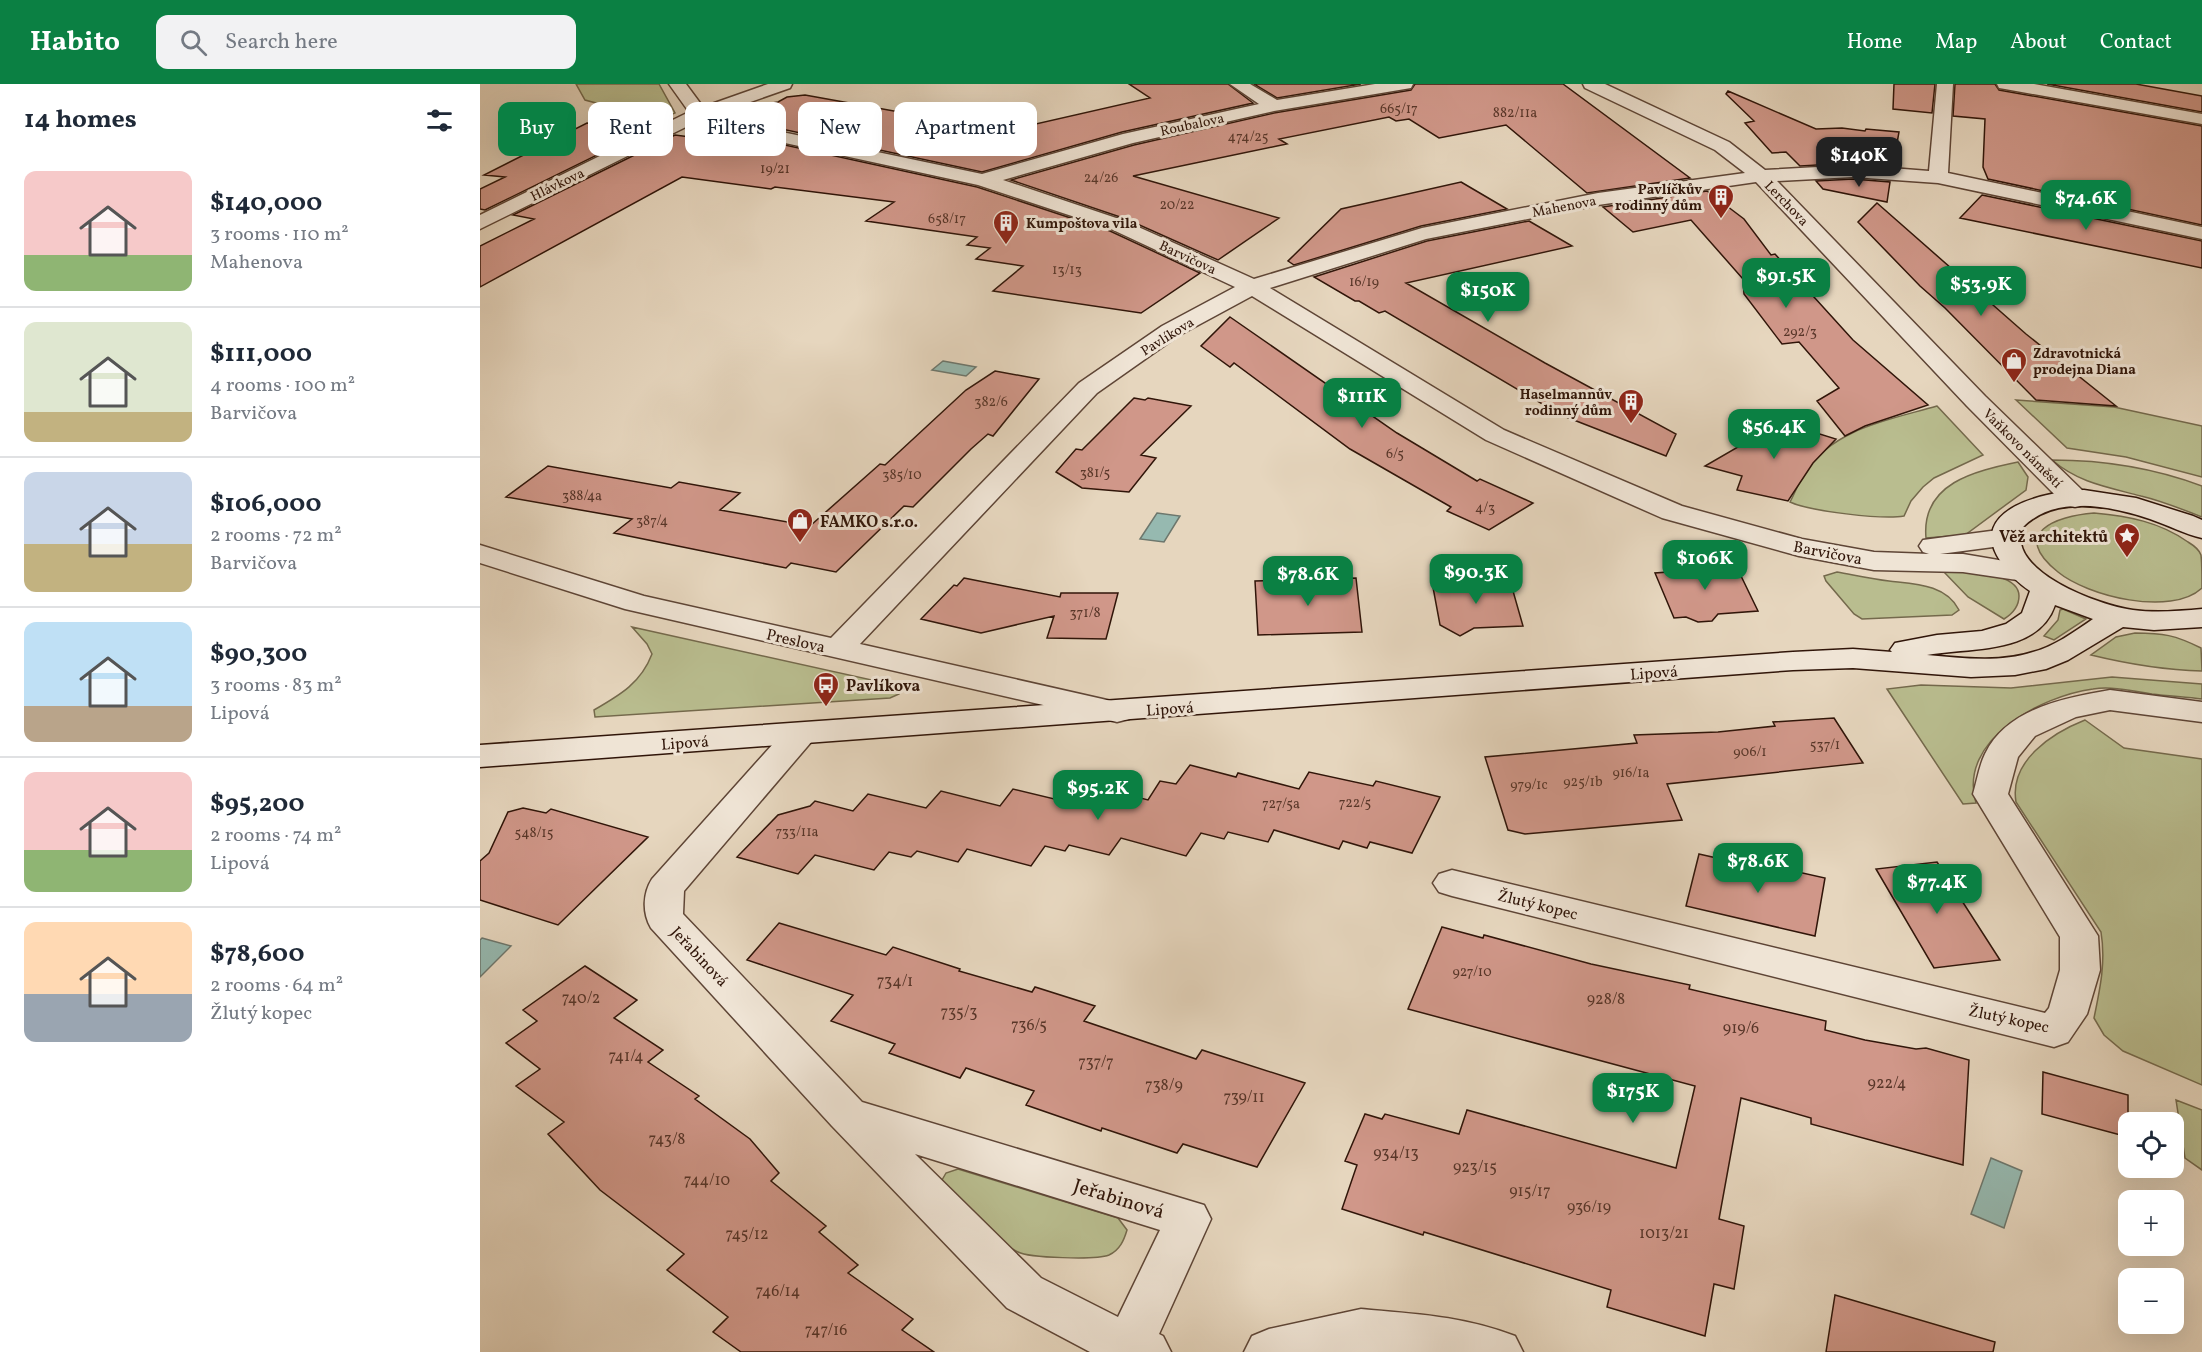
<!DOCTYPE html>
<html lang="en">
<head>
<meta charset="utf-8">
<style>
  :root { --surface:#fff; --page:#f2f2f3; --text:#1f2937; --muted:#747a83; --line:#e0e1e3; --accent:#0b8043 }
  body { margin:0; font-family:Vollkorn,serif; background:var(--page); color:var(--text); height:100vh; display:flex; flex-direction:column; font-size:22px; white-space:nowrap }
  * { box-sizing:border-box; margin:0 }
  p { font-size:20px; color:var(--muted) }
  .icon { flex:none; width:33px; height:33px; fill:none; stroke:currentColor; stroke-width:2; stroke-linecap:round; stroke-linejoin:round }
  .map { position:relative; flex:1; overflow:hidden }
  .details { display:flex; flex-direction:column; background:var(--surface); width:480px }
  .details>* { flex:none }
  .top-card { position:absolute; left:18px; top:18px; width:570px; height:54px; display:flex; gap:12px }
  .controls { position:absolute; left:1638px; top:1028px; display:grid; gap:12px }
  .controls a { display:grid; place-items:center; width:66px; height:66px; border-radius:12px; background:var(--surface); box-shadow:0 6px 24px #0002; font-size:30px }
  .price { position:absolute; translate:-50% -51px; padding:0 14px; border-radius:12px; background:var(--accent); color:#fff; font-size:20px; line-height:39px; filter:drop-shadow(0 2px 3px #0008) }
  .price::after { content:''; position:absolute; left:50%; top:36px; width:18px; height:14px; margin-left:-9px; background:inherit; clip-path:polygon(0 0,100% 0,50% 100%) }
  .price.active { background:#222; color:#fff }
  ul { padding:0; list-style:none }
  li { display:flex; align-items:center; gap:18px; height:150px; padding:0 24px }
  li+li { border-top:2px solid var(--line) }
  li span { display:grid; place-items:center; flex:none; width:168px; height:120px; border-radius:12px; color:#555 }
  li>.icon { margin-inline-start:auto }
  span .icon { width:72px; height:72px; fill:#fffc; stroke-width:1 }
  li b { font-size:26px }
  h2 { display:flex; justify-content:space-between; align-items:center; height:72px; padding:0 24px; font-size:26px }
  .tag { padding:0 21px; border-radius:12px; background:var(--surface); box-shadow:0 6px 24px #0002; font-size:21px; line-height:54px }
  .tag.active { background:var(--accent); color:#fff }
  header { display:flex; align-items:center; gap:36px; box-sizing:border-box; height:84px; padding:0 30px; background:var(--accent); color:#fff }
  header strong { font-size:28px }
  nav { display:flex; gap:33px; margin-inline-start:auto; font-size:21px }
  .search { width:420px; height:54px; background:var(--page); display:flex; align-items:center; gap:15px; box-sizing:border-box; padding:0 21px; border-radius:12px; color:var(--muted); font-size:22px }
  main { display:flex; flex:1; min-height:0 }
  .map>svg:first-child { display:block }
</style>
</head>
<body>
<header>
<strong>Habito</strong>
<div class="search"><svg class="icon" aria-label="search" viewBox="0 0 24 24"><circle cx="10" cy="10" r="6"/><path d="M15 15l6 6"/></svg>Search here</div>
<nav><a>Home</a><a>Map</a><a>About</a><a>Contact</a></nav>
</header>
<main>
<section class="details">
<h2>14 homes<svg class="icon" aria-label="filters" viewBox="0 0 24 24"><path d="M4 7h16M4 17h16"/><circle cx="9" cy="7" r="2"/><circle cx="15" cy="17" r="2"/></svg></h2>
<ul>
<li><span style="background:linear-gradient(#f6c9c9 70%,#8fb573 0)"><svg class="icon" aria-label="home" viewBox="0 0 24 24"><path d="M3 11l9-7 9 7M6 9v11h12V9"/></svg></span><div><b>$140,000</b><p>3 rooms · 110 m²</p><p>Mahenova</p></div></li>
<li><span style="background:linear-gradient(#dfe7d0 75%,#c2b280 0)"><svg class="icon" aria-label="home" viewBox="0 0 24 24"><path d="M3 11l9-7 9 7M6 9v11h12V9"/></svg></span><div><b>$111,000</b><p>4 rooms · 100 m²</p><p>Barvičova</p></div></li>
<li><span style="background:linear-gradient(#c9d6e8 60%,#c2b280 0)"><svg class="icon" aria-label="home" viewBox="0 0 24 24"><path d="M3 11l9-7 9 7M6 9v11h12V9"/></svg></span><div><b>$106,000</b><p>2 rooms · 72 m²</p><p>Barvičova</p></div></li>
<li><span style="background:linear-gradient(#bfe0f5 70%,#b9a48a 0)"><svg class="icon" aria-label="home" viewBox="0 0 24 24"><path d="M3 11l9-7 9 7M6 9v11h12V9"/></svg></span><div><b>$90,300</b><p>3 rooms · 83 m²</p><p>Lipová</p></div></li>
<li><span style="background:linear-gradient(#f6c9c9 65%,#8fb573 0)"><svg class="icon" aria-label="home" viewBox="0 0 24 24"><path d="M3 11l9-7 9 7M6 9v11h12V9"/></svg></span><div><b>$95,200</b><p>2 rooms · 74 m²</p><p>Lipová</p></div></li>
<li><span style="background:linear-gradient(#ffd9b3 60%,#9aa5b1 0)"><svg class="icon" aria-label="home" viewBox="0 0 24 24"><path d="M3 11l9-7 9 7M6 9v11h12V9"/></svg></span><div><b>$78,600</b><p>2 rooms · 64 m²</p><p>Žlutý kopec</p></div></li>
</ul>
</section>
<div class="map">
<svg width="1722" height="1268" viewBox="0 0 1722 1268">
  <rect width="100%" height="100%" fill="#e6d6be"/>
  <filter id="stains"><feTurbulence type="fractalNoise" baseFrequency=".00333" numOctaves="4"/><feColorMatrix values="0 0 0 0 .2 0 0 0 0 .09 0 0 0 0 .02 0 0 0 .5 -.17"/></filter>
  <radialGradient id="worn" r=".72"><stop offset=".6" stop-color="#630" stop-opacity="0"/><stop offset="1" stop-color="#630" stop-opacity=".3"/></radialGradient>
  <path fill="#b9bd8f" stroke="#74694c" stroke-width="1.5" d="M96,0H179L195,29L179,36L105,16Z
    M1536,316L1634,323L1722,342V393L1646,373L1587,364Z
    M1457,322L1503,371L1454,394L1443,403L1431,417L1424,432C1403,436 1329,427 1310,418C1315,409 1319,398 1324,389C1354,344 1409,336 1457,322Z
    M1572,376C1623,376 1674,384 1722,402V433C1702,425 1682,417 1661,412C1627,403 1599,399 1572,376Z
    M1538,378L1548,393L1546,406L1485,451L1446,454C1441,399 1495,387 1538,378Z
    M1614,429C1648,432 1680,438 1708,458C1713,461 1719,465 1721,471C1722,479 1722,495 1722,504C1691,533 1607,512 1578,488C1529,449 1576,432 1614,429Z
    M1463,487C1480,487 1539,487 1539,512C1539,523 1532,530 1524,535L1488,513Z
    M1357,488C1374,491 1392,495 1409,497C1434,500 1466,500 1479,526L1472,531L1382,535L1374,530L1346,497L1344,492Z
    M1583,525L1606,535L1574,556L1564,552L1578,536L1580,526Z
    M152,543L419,602V610L410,614L115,633L114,626C140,611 161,599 172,570L167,560Z
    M1655,549C1683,549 1695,551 1721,564L1722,587C1683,586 1648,580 1611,571L1636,553Z
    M1632,593L1722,600V615C1705,613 1688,612 1672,610C1653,607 1632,602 1613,605C1561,612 1477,656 1496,719L1483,720L1407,605L1441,601L1531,604Z
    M1605,636L1644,664L1722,675V1001L1643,967L1624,951L1614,934C1620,905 1626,878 1621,848L1536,718C1529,677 1572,649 1605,636Z
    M1696,1016L1722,1026V1086L1705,1074Z
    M478,1085L638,1134L647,1146C644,1156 640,1166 629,1171C616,1176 549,1174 538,1168C508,1153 487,1129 465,1105L462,1096L466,1089Z"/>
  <path fill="#96b9b0" stroke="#6d776d" stroke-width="1.5" d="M463,277L496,283L486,292L452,286Z
    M677,429L700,432L684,458L660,455Z
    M2,854L31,862L0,893V856Z
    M1511,1074L1542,1087L1524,1144L1491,1130Z"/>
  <path fill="#d09789" stroke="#301509" stroke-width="1.5" d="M649,0H748L773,19L642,48L502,88L260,36L277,29L286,20L298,18L307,13L325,11L525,47L670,14Z
    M774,0H881L797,14Z
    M935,0H1083L1210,94L1107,109L1026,41L959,54L929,35L916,37L909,33L799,55L807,60L797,62L653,92L799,134L738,176L646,135L531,96L654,61L794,29L931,6Z
    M1414,0H1455L1452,29L1413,25Z
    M1475,0H1515L1519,6L1722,42V141L1508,95L1503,83L1505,35L1473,32Z
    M1567,0H1656L1722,12V28Z
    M1248,7L1336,45L1362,44L1385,47L1386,45L1419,48L1413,82L1373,79L1320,82L1306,68L1292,69L1265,39L1274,37L1246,10Z
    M107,39L166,47L5,126L0,125V105L25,93L4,91Z
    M239,45L259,51L497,103L630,147L720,189L661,229L513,207L543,182L496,175L510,164L487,161L497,153L386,137L414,118L295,103L291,105L202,93L0,203V162L54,135L33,131L195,51L218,54Z
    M1373,95L1410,98L1407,118L1343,105L1336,97Z
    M981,98L1027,125L941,142L814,181L808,177L861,125Z
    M1227,107L1264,135L1291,171L1295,170L1373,256L1448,321L1385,342L1365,352L1337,317L1359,304L1319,258L1302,260L1264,210L1263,195L1211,136L1153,148L1123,123Z
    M1502,111L1722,157V184L1480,134Z
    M1397,119L1546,250L1636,322L1556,316L1465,224L1440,202L1378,138Z
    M1049,137L1092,162L926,199L1065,279L1196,350L1186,372L1081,331L905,227L899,229L879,217H875L834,193L947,157Z
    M750,233L917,349L997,397L1000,395L1053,419L1009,446L967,427L971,423L870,365L754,279L750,283L721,262Z
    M515,287L559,295L513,352L508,350L491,365L433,423L424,422L356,488L311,479L306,484L134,449L152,435L26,413L68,382L191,404L199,398L260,409L240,426L330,442L400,380L405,381L486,306Z
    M654,314L665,316L668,314L711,322L661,371L676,374L649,408L602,404L576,388L596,365L602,366Z
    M1301,338L1356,355L1333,379L1308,417L1257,406L1262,392L1225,382Z
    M1247,476L1257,492H1261L1278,527L1238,530L1232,537L1218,538L1206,533L1194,534L1175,489L1202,487L1198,480Z
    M484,494L580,513L581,509H638L626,555L567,554L574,532L501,549L441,535L474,501L477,502Z
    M876,494L882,548L778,551L775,497Z
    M1027,496L1030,505L1033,507L1043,542L994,544L980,552L960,541L952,498Z
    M1354,634L1383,679L1187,700L1202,736L1045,750L1028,746L1005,673L1157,659L1154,651L1238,648L1295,642L1293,638Z
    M710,681L756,693L758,689L819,705L829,688L893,702L896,697L960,713L932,769L890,758L887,764L863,757L859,765L794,746L788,758L748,748L744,755L721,749L706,772L641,754L629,771L589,761L585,767L565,762L551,782L487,765L478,778L437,767L431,773L409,768L394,786L335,771L318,790L257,773L298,731L330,722L335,717L373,727L388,710L446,724L461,707L520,722L533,705L595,720L610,701L668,716L680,697L696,700Z
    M43,724L66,729L71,725L168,753L78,841L0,816V777L9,769L28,728Z
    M1219,770L1281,784L1282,780L1345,794L1335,852L1206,822Z
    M1457,778L1520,876L1454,884L1396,785Z
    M299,839L406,871L413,863L480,885L479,887L552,908L555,903L615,922L604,937L716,975L722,966L825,999L777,1083L703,1060L697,1069L622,1044L621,1047L546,1021L554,1007L486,984L480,994L409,969L415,960L351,937L373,911L267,876Z
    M962,843L1003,854L1004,851L1111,880L1210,901L1209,905L1346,937L1345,946L1385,956L1436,965L1446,964L1489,976L1483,1081L1331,1040V1034L1261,1014L1239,1135L1264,1142L1254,1205L1234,1200L1225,1252L1127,1223L1131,1206L944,1148L943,1151L862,1125L877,1081L865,1077L885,1030L902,1035L905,1030L979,1050L987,1026L1196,1084L1215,1002L928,925Z
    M105,882L157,916L134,934L183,966L168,978L219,1012L215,1015L270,1055L299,1089L291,1097L346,1142L339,1148L378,1181L368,1189L433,1235L422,1246L454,1268H261L233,1248L248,1233L187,1186L204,1170L120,1106L68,1050L84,1038L36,1002L60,985L26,959L57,937L43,926Z
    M1563,988L1648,1011V1053L1562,1030Z
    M1355,1211L1515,1258L1513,1268H1346Z"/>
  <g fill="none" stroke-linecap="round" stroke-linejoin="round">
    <defs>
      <path id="street" d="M189,0H206L223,23L288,0H312L310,4L236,30L264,40L502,90L643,50L779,20L750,0H770L797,16L895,0H933L931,4L925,5L794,27L653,59L523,96L645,137L774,195L942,144L1118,109L1265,89L1235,66L1105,4L1103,0H1125L1249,58L1285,86L1373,81L1449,87L1457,0H1473L1468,89L1722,143V155L1458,99L1373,93L1297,97L1505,312L1605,409L1609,415L1605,421L1595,423L1585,421L1487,322L1276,98L1118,121L946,155L790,204L1024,346L1202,422L1322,455L1394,468L1449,470L1443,468L1439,462L1443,456L1526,445L1536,448L1540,454L1536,460L1460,470H1483L1554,482L1559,488L1554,494L1544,497L1483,488L1394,486L1319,472L1182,434L1006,356L772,212L698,252L617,309L380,560L649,621L653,628L649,635L637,638L145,525L0,479V461L164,512L351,554L599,299L682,242L755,203L631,145L498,101L259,49L220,36L0,145V131L209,28Z
        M1517,0H1554L1722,30V40L1525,5L1519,4Z
        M1630,606L1722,618V638L1630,626L1596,633L1555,652L1538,673L1528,710L1618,852L1620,886L1607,930L1588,958L1574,963L972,812L959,808L953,799L959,790L972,786L1565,929L1569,924L1580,886V853L1493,710C1497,697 1499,682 1505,670C1527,624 1585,614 1630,606Z
        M321,639L333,642L338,650L204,807L203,830L382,1018L724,1121L731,1135L679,1250L683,1252L691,1268H610L527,1224L352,1042L171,844C162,829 163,809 172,795L309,642ZM435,1070L680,1146L638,1233L561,1194Z
        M881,1225C936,1230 983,1232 1035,1252L1043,1268H764L772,1252L789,1245Z"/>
      <path id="secondary" d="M1604,406L1656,414L1713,432L1722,436V454C1704,450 1688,441 1670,435C1631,422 1576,410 1543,443C1524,487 1621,522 1653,526C1676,529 1699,527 1722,525V543L1674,546L1643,543L1588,576L1566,585L1535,591L1491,593L1373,584L1313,586L0,683V661L1313,568L1373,565L1412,568L1410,566L1415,559L1457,551L1502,547L1526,540L1542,529L1550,507C1538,499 1529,490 1521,478C1484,424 1569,407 1604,406ZM1575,521L1613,535C1594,548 1575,562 1553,568C1520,579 1481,574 1447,571C1490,563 1558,571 1575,521Z"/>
    </defs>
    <use href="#street" stroke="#5e4536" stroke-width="3"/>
    <use href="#secondary" stroke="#301509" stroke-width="3"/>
    <use href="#street" fill="#efe4d5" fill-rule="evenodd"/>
    <use href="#secondary" fill="#efe4d5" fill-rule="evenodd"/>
  </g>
  <defs>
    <symbol id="building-pin" viewBox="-11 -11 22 30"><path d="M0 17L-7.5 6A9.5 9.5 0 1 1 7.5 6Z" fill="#8f2418" stroke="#efe4d5"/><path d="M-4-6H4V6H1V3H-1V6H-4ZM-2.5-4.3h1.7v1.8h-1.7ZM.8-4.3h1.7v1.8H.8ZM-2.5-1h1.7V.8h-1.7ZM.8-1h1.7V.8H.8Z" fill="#fff"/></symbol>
    <symbol id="shop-pin" viewBox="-11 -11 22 30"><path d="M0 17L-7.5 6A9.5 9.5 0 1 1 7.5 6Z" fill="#8f2418" stroke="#efe4d5"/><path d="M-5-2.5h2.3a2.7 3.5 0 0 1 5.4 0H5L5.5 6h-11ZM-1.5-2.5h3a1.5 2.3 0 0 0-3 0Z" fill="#fff"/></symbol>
    <symbol id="sight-pin" viewBox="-11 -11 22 30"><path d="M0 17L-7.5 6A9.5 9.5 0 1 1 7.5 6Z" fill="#8f2418" stroke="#efe4d5"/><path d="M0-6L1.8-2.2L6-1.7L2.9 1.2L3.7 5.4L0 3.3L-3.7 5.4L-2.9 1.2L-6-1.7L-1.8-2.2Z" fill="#fff"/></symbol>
    <symbol id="bus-pin" viewBox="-11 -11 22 30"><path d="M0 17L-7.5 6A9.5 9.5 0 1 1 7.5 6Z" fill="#8f2418" stroke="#efe4d5"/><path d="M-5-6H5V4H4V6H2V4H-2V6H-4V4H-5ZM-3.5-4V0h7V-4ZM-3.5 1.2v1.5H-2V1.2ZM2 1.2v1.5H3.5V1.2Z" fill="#fff"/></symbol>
  </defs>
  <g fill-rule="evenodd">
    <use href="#building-pin" x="1226" y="98" width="30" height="40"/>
    <use href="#building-pin" x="511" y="124" width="30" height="40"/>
    <use href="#shop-pin" x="1519" y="262" width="30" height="40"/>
    <use href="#building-pin" x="1136" y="303" width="30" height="40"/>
    <use href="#shop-pin" x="305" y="422" width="30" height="40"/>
    <use href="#sight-pin" x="1632" y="437" width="30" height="40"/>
    <use href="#bus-pin" x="331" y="586" width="30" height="40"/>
  </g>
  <g text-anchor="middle" stroke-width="6" stroke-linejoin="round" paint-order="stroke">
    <g font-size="14" fill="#583629">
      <text x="919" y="29">665/17</text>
      <text x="1035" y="33">882/11a</text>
      <text x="768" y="57">474/25</text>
      <text x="295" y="89">19/21</text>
      <text x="621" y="98">24/26</text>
      <text x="697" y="125">20/22</text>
      <text x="467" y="139">658/17</text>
      <text x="587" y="190">13/13</text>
      <text x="884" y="202">16/19</text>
      <text x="1320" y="252">292/3</text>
      <text x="511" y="322">382/6</text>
      <text x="915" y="374">6/5</text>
      <text x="615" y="393">381/5</text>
      <text x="422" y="395">385/10</text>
      <text x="102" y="416">388/4a</text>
      <text x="1005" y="428">4/3</text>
      <text x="172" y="441">387/4</text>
      <text x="605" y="533">371/8</text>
      <text x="1345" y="665">537/1</text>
      <text x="1270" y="672">906/1</text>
      <text x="1151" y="693">916/1a</text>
      <text x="1103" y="702">925/1b</text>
      <text x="1049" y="705">979/1c</text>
      <text x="875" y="723">722/5</text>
      <text x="801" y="724">727/5a</text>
      <text x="317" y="752">733/11a</text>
      <text x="54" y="753">548/15</text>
      <text x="992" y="892">927/10</text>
    </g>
    <g font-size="14" fill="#301509" stroke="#efe4d5">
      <text transform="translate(712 40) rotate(-12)" y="5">Roubalova</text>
      <text transform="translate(77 100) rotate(-26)" y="5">Hlávkova</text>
      <text transform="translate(1307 119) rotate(46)" y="5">Lerchova</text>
      <text transform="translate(1084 122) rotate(-11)" y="5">Mahenova</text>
      <text transform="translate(708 173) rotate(25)" y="5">Barvičova</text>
      <text transform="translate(687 252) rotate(-32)" y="5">Pavlíkova</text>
      <text transform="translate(1543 364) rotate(45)" y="5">Vaňkovo náměstí</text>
    </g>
    <g font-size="14" font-weight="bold" fill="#301509" stroke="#efe4d5" text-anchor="end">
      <text x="1222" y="110">Pavlíčkův<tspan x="1222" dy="16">rodinný dům</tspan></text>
      <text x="546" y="144" text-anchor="start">Kumpoštova vila</text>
      <text x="1553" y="274" text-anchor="start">Zdravotnická<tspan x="1553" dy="16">prodejna Diana</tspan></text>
      <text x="1132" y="315">Haselmannův<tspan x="1132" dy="16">rodinný dům</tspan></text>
    </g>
    <g font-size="16" font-weight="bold" fill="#301509" stroke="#efe4d5" text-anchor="start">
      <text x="340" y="443">FAMKO s.r.o.</text>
      <text x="1628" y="458" text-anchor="end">Věž architektů</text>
      <text x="366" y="607">Pavlíkova</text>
    </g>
    <g font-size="16" fill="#301509" stroke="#efe4d5">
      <text transform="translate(1348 468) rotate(11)" y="6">Barvičova</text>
      <text transform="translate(316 556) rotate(13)" y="6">Preslova</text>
      <text transform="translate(1174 588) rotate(-4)" y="6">Lipová</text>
      <text transform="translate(690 624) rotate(-4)" y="6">Lipová</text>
      <text transform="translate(205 658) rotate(-4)" y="6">Lipová</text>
      <text transform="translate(1058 820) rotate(14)" y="6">Žlutý kopec</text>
      <text transform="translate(220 872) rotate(47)" y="6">Jeřabinová</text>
      <text transform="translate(1529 934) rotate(12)" y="6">Žlutý kopec</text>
    </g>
    <g font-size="16" fill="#583629">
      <text x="415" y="902">734/1</text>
      <text x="101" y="919">740/2</text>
      <text x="1126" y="920">928/8</text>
      <text x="479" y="933">735/3</text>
      <text x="549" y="946">736/5</text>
      <text x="1261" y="949">919/6</text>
      <text x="146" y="977">741/4</text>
      <text x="616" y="983">737/7</text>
      <text x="1407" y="1004">922/4</text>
      <text x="684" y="1006">738/9</text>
      <text x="764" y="1018">739/11</text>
      <text x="187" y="1060">743/8</text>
      <text x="916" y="1074">934/13</text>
      <text x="995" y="1088">923/15</text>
      <text x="227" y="1101">744/10</text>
      <text x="1050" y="1112">915/17</text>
      <text x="1109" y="1128">936/19</text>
      <text x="1184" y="1154">1013/21</text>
      <text x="267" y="1155">745/12</text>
      <text x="298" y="1212">746/14</text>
      <text x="346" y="1251">747/16</text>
    </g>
    <g font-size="20" fill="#301509" stroke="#efe4d5">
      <text transform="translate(639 1114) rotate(17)" y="7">Jeřabinová</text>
    </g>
  </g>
  <rect width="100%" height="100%" filter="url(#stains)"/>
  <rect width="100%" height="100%" fill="url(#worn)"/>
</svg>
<div class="controls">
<a><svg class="icon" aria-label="locate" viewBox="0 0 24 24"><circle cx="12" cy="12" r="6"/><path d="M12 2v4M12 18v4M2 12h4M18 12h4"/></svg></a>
<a>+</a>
<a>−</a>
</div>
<b class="price active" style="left:1379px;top:104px">$140K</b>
<b class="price" style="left:1606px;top:147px">$74.6K</b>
<b class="price" style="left:1306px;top:225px">$91.5K</b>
<b class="price" style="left:1501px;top:233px">$53.9K</b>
<b class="price" style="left:1008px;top:239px">$150K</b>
<b class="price" style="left:882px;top:345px">$111K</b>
<b class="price" style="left:1294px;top:376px">$56.4K</b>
<b class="price" style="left:1225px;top:507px">$106K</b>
<b class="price" style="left:996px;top:521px">$90.3K</b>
<b class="price" style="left:828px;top:523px">$78.6K</b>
<b class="price" style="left:618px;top:737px">$95.2K</b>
<b class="price" style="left:1278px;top:810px">$78.6K</b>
<b class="price" style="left:1457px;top:831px">$77.4K</b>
<b class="price" style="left:1153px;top:1040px">$175K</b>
<div class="top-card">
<a class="tag active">Buy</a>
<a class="tag">Rent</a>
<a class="tag">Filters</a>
<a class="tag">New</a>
<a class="tag">Apartment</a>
</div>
</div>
</main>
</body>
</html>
